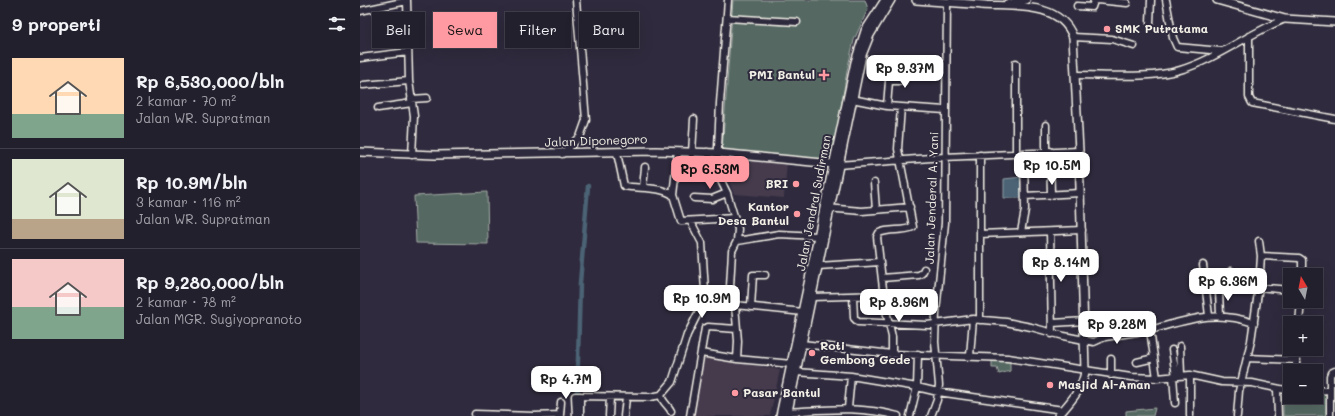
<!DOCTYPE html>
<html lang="id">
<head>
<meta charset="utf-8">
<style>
  :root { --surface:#23202e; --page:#2b2836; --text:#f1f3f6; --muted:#a3a3aa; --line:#403e4a; --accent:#ff9aa2 }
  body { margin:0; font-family:Mali,sans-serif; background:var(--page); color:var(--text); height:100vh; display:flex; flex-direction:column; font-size:15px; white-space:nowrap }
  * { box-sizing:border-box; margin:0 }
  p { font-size:13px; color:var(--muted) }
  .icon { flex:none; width:22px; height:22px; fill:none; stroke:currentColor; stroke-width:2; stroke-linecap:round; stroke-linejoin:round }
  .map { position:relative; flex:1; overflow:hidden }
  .side { display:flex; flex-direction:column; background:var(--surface); width:360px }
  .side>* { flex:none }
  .guide { position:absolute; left:12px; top:12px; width:380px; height:36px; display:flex; gap:8px }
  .needle { width:26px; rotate:350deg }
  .fabs { position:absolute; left:923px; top:268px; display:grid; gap:8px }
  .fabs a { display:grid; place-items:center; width:40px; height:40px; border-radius:0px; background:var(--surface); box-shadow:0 4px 16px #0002,0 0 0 1px var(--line); font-size:20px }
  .price { position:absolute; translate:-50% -34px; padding:0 9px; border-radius:8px; background:#fff; color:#222; font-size:13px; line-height:26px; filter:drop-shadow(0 1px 2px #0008) }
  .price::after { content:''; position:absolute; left:50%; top:24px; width:12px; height:9px; margin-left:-6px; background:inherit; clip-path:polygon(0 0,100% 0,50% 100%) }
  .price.on { background:var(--accent); color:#111 }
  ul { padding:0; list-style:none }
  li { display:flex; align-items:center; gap:12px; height:100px; padding:0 12px }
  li+li { border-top:1px solid var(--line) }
  li span { display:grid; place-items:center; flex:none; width:112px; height:80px; border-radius:0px; color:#555 }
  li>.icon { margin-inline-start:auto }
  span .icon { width:48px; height:48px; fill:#fffc; stroke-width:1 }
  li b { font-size:17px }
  h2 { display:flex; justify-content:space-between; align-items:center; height:48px; padding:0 12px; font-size:17px }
  .chip { padding:0 14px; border-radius:0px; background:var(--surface); box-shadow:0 4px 16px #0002,0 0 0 1px var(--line); font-size:14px; line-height:36px }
  .chip.on { background:var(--accent); color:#111 }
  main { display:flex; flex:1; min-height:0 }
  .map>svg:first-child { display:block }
</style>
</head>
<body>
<main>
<section class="side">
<h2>9 properti<svg class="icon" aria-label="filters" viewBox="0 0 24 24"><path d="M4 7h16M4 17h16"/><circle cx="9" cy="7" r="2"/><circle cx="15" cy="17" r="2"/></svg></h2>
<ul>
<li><span style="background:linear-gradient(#ffd9b3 70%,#7fa58c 0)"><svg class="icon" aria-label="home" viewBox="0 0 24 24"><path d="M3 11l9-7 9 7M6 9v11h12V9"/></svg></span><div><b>Rp 6,530,000/bln</b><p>2 kamar · 70 m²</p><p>Jalan WR. Supratman</p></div></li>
<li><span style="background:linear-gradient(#dfe7d0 75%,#b9a48a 0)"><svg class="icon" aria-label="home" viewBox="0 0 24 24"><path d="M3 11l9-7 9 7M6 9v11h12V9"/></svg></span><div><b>Rp 10.9M/bln</b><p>3 kamar · 116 m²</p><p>Jalan WR. Supratman</p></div></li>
<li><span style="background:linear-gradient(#f6c9c9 60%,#7fa58c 0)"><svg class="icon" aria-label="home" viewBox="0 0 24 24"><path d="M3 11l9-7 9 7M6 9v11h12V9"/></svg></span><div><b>Rp 9,280,000/bln</b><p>2 kamar · 78 m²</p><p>Jalan MGR. Sugiyopranoto</p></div></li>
</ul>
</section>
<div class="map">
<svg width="975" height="416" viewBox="0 0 975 416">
  <rect width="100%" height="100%" fill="#2f2a3d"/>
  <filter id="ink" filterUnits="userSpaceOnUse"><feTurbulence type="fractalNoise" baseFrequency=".025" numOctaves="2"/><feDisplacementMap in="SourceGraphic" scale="8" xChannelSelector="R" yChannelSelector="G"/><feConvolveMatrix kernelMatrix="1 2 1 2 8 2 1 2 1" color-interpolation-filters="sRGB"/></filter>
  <g filter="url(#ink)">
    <path fill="#443a4d" d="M367,158L427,163L424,198L374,194L364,170L363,163Z
      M342,355L420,370L410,416H331Z"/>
    <path fill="#546862" stroke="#a4aca5" d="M373,0H505L508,9L494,40L487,71L472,162L362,152Z
      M127,192L128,244L56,243L54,196Z
      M632,359H650V371L639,374L637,368H632Z
      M923,394H930V397H956V394H970V416H923Z
      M795,408L793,416H766V411Z"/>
    <path fill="#4b6375" stroke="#8f9ca3" d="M662,177L663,198H644V179Z"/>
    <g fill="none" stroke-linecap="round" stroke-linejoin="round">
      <path stroke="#4b6375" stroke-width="4.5" d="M217,398L220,283L228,186"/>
      <defs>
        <path id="minor" d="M47,0L49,81L54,116L52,155
          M806,0L813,38L817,47L861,51
          M717,6L732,7L734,1L737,0L767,3
          M0,11L47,1
          M367,18L437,22
          M790,23L791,0
          M889,36V97L892,103L975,119
          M713,37L752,39L774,46
          M0,58L48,52
          M716,75C746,75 792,79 820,70C857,59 889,33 925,19
          M3,85L49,81
          M51,99L67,98
          M492,99L527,106L585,110
          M527,106L529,81H543L544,67
          M18,108L52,103
          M686,125V152
          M690,151L691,195
          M347,152L367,193L378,229L377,241L372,251L370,287L375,305L378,341L377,359
          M257,153L264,186C280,189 299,186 313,195L321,221L375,218
          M656,153V63
          M202,154L220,137L226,120L216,0
          M620,155V320
          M478,165L584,157L719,151
          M357,169L360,103L368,0
          M331,170L334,119
          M514,183L516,210
          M283,188L285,167
          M313,195L318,152
          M665,196L720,193
          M334,198L352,199L367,193
          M466,208L502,211L550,207
          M661,232L665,210L664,153
          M690,232L692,334
          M620,234L722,230
          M377,241L419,234L458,236
          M901,256L939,258L942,260V275
          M843,265L849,316
          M458,266L520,262
          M871,271V283L875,285L930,290
          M522,278L559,275L562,273L564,269
          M859,290L860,315
          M493,296L494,318L498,322L567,325L613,319L646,322L671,327L704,336L734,342L745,337L790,330
          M452,297L524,295
          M524,299L545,296
          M375,305L443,312
          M391,307L393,275H405
          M693,323L725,321
          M939,323L941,301
          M442,344L532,354L648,358L771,377L797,378L830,375L862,382L892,383L930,391
          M820,346L821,375
          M936,349V371
          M812,350L816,376
          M341,353L377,359L432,364
          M532,354V337L525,306L517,237L519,233C530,228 542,232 553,227L538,149L541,107
          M610,356L613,319
          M887,358L937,360
          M777,362L794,358
          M436,372L491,376L557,387L578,392L703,410
          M751,375V359
          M830,375V416
          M813,376L815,403
          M797,378L790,330C828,320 854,309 894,323
          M917,389L918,416
          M956,391L970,390
          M301,395C302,402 308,405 311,411
          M488,408L491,376
          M424,412C466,410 495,405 538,416
          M115,414L174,416
          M174,416L200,415L201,402
          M216,416L215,396L290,397L301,395L312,382L327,335L341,307L345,291L342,243L331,222
          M220,416V396
          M249,416L250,397
          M264,416L266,398
          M330,416L345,328L348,327L377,329
          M550,416L557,387L558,354
          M571,416L577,400L579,385L575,342L576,312L585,223L587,3
          M877,416L879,391L891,341L899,286L901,256L899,241
          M970,416V376L971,373L975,371"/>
        <path id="major" d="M556,0L625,5
          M857,0L925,19L975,22
          M647,4L666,0
          M621,5C653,7 700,1 713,37L719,151L725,371C723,389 710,402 698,416
          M0,152L75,155L296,151L358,153L473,164
          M420,416L495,62L505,31L525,0
          M427,416L502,55L510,35L531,0"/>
      </defs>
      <use href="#minor" stroke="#f4f1e8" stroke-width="9"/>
      <use href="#major" stroke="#f4f1e8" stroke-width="10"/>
      <use href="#minor" stroke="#2f2a3d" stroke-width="6"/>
      <use href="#major" stroke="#2f2a3d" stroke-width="7"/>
    </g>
  </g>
  <g fill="#ff9aa2" stroke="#2f2a3d" stroke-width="1.5">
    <circle cx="747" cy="29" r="4"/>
    <path d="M462 69h4v4h4v4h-4v4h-4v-4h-4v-4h4z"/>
    <circle cx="436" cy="184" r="4"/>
    <circle cx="437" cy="214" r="4"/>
    <circle cx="452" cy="353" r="4"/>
    <circle cx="690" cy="385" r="4"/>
    <circle cx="375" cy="393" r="4"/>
  </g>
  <g text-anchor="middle" stroke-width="4" stroke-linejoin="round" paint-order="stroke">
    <g font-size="12" font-weight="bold" fill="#f4f1e8" stroke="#2f2a3d" text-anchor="start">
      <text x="755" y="33">SMK Putratama</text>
      <text x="455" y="79" text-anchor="end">PMI Bantul</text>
      <text x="428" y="188" text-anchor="end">BRI</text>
      <text x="429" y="211" text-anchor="end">Kantor<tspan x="429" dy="14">Desa Bantul</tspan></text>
      <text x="460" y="350">Roti<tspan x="460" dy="14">Gembong Gede</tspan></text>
      <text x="698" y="389">Masjid Al-Aman</text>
      <text x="383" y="397">Pasar Bantul</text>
    </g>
    <g font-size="12" fill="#f4f1e8" stroke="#2f2a3d">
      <text transform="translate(236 141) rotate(-2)" y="4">Jalan Diponegoro</text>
      <text transform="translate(572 198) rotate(-88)" y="4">Jalan Jenderal A. Yani</text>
      <text transform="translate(454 203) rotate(-79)" y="4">Jalan Jendral Sudirman</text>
    </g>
  </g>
</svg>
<div class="fabs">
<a><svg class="needle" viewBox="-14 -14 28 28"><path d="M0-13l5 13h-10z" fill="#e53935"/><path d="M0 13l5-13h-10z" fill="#a3a3aa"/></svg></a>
<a>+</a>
<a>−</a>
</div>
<b class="price" style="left:545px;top:89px">Rp 9.37M</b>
<b class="price" style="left:692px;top:186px">Rp 10.5M</b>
<b class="price on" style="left:350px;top:190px">Rp 6.53M</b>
<b class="price" style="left:701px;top:283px">Rp 8.14M</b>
<b class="price" style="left:868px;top:302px">Rp 6.36M</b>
<b class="price" style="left:342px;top:319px">Rp 10.9M</b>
<b class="price" style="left:539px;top:323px">Rp 8.96M</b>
<b class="price" style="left:757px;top:345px">Rp 9.28M</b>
<b class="price" style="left:206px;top:400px">Rp 4.7M</b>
<div class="guide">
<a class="chip">Beli</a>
<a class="chip on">Sewa</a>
<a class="chip">Filter</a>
<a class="chip">Baru</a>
</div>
</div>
</main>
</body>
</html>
